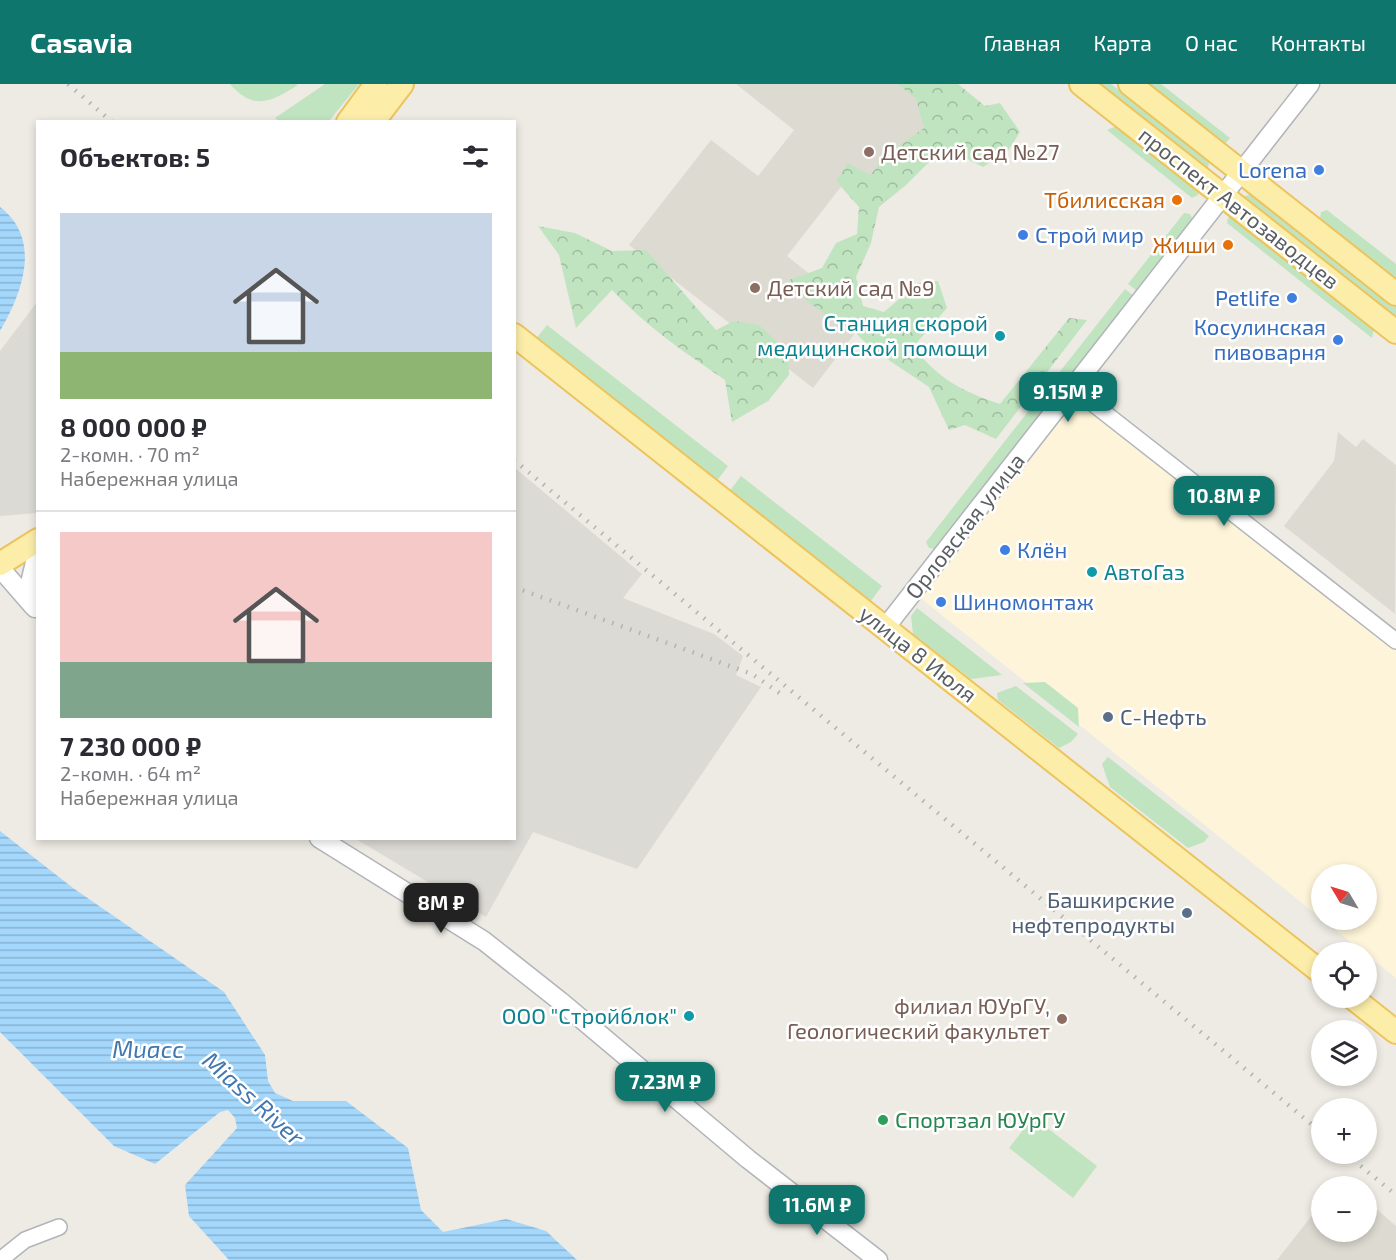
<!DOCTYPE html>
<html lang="ru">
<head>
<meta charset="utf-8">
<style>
  :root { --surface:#fff; --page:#f7f7f7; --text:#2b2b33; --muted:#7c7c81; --line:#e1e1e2; --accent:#0f766e }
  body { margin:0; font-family:"Exo 2",sans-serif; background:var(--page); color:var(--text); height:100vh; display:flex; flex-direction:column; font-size:22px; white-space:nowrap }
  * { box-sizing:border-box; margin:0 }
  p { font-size:20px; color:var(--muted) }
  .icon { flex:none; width:33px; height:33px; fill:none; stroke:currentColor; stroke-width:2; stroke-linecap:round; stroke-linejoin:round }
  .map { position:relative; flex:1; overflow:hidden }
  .drawer { position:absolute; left:36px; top:36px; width:480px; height:720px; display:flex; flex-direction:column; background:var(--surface); border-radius:0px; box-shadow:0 3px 9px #0003 }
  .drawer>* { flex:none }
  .needle { width:39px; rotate:308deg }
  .fabs { position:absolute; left:1311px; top:780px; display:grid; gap:12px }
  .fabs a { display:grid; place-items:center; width:66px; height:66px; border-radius:50%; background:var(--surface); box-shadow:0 3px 9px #0003; font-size:30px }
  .price { position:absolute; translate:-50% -51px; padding:0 14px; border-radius:12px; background:var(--accent); color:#fff; font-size:20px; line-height:39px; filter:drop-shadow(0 2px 3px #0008) }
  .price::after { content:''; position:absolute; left:50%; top:36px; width:18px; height:14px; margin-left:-9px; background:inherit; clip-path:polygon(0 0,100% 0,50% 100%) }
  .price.selected { background:#222; color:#fff }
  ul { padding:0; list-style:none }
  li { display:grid; align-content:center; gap:12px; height:318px; padding:0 24px }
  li+li { border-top:2px solid var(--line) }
  li span { display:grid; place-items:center; height:186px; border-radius:0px; color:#555 }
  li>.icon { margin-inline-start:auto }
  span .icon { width:108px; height:108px; fill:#fffc; stroke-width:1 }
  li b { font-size:26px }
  h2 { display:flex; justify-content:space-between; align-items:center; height:72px; padding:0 24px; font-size:26px }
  header { display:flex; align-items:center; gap:36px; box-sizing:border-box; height:84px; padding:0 30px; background:var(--accent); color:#fff }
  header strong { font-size:28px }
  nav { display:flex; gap:33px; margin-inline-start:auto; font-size:21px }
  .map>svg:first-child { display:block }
</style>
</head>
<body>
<header>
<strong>Casavia</strong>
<nav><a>Главная</a><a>Карта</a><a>О нас</a><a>Контакты</a></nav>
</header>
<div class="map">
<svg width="1396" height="1176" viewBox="0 0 1396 1176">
  <defs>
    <pattern id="forest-crowns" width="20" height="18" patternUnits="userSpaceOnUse" patternTransform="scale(1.5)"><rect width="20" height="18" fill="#c0e4c0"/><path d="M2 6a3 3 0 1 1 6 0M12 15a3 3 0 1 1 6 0" fill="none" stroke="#9fbca0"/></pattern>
    <pattern id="water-rules" width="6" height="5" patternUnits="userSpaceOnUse" patternTransform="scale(1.5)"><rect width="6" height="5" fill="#a4d7fc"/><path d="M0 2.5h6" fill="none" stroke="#89b2d0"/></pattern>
  </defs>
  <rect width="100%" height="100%" fill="#edebe3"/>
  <path fill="#fdf4d9" d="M1075,311L1396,563V894L1323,836H1366V790H1322L1321,834L918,512Z"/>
  <path fill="#dcdad5" d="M37,218V429L0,432V267Z
    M515,384L642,490L623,514L714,550L743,572L736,591L761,603L637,785L533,748L486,833L356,755L514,754Z"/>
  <path fill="#dddad1" d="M736,0H921L951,23L881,113L851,90L787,172L866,235L813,304L629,161L711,56L758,92L794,46Z
    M1338,348L1356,363L1363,355L1396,381L1395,530L1284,442L1334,377Z
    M1367,1117L1396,1142V1176H1277L1321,1120L1322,1148H1366Z"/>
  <path fill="#c0e4c0" d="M230,0H296L298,1C272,17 254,28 230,0Z
    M325,0H359L329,37H279L275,34Z
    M1093,0H1111L1209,78L1208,84L1201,87Z
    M1147,0H1161L1230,54L1224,61Z
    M1119,41L1199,105L1198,111L1192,114L1107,46Z
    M1252,110L1396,222V237L1245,118V112Z
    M1327,126L1396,180V194L1320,135L1321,128Z
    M1184,129L1190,130L1193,136L1137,207L1128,200Z
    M1232,132L1374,244L1372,254L1227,139L1228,134Z
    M1125,205L1134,212L1067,297L1058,290Z
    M547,241L728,382L716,398L535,256Z
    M1055,293L1064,301L935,465L929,464L926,458Z
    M741,392L882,502L870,518L729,408Z
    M917,524L1002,591L971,595L913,550L911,532Z
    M1045,598L1078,624L1079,643L1023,599Z
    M1016,602L1078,650L1071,658L1059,664L998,616L997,609Z
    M1108,673L1209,752L1204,758L1188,764L1110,703L1102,680Z
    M1033,1033L1097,1082L1073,1114L1009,1064Z"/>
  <path fill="url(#forest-crowns)" d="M898,0H958L985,22L1000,19L1020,48L1008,67L983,83L944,63L906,101L879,123L871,159L856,193L863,222L884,228L918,199L938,197L947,224L913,263C939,295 961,307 1000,320L1069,234L1087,236L996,355L965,341L949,346L929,303L872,265L837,231L828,232L808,218L789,196L822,184L836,159L857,150L859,123L836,97L848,79L870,91L892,67L924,44L916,15Z
    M538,142L575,149L612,167L646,166L716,246L734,237L759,241L788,268L789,291L768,317L732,338L725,296C685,269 646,242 612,206L576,244L559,171Z"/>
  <path fill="url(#water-rules)" d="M0,123C42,155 23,208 0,247Z
    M0,747L73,804L224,908L265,971L268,997L275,1009L293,1017H346L408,1064L421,1126L443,1148L506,1135L546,1147L577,1176H229L189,1132L185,1101L237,1044L235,1034L228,1026L220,1028L155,1080L114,1062L0,948Z"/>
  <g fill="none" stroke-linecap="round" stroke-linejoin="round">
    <defs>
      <path id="minor" d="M1073,304L1396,557
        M0,1176L25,1156L59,1143"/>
      <path id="tertiary" d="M0,484L34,523
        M35,524L30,499L38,466
        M885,544L1310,0
        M319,754L484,857L560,917L748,1075L878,1176"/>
      <path id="primary" d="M1081,0L1396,248
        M1130,0L1396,210
        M348,38L376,0
        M373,38L402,0
        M514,251L1322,889
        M0,480L38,456
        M1353,914L1396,948"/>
    </defs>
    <use href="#minor" stroke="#b1b4b8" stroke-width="18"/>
    <use href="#tertiary" stroke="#b1b4b8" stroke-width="21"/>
    <use href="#primary" stroke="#edc35d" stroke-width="26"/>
    <use href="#minor" stroke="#fff" stroke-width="15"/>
    <use href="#tertiary" stroke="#fff" stroke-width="18"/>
    <use href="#primary" stroke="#fceea9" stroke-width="22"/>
    <path stroke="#b2b3b3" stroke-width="4.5" stroke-dasharray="1.5 8" stroke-linecap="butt" d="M68,0L112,38
      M514,376L1322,1049
      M514,503L752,590L781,610
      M1346,1070L1396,1111"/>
  </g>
  <g fill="#8d6e63" stroke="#fff" stroke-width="2">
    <circle cx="869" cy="68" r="6"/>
    <circle cx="755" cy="204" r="6"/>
    <circle cx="1062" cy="935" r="6"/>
  </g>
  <g fill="#3f7fe0" stroke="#fff" stroke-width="2">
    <circle cx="1319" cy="86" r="6"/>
    <circle cx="1023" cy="151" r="6"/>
    <circle cx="1292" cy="214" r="6"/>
    <circle cx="1338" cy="256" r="6"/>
    <circle cx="1005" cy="466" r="6"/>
    <circle cx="941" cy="518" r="6"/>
  </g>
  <g fill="#e8710a" stroke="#fff" stroke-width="2">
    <circle cx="1177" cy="116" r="6"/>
    <circle cx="1228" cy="161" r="6"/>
  </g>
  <g fill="#0f9aa8" stroke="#fff" stroke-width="2">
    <circle cx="1000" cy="252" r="6"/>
    <circle cx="1092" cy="488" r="6"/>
    <circle cx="689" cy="932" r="6"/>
  </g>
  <g fill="#5c6f8a" stroke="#fff" stroke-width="2">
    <circle cx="1108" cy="633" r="6"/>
    <circle cx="1187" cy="829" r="6"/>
  </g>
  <circle fill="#2e9e5b" stroke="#fff" stroke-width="2" cx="883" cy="1036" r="6"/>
  <g text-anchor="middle" stroke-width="5" stroke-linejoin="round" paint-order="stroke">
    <g font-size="22" fill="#785e54" stroke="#fff" text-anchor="start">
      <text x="881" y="76">Детский сад №27</text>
      <text x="767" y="212">Детский сад №9</text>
      <text x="1050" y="930" text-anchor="end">филиал ЮУрГУ,<tspan x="1050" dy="25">Геологический факультет</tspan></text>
    </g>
    <g font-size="22" fill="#366cbe" stroke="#fff" text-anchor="end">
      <text x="1307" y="94">Lorena</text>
      <text x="1035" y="159" text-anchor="start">Строй мир</text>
      <text x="1280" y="222">Petlife</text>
      <text x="1326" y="251">Косулинская<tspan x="1326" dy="25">пивоварня</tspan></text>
      <text x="1017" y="474" text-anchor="start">Клён</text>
      <text x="953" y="526" text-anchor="start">Шиномонтаж</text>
    </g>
    <g font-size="22" fill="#c56008" stroke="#fff" text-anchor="end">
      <text x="1165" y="124">Тбилисская</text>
      <text x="1216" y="169">Жиши</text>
    </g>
    <g font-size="22" fill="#5b5f63" stroke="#fff">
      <text transform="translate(1239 124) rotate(38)" y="8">проспект Автозаводцев</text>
      <text transform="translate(965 442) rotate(-52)" y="8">Орловская улица</text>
      <text transform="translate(918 570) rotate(38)" y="8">улица 8 Июля</text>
    </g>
    <g font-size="22" fill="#0d838f" stroke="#fff" text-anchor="end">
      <text x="988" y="247">Станция скорой<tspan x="988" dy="25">медицинской помощи</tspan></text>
      <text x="1104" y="496" text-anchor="start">АвтоГаз</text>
      <text x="677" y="940">ООО "Стройблок"</text>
    </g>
    <g font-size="22" fill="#4e5e75" stroke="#fff" text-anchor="start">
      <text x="1120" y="641">С-Нефть</text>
      <text x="1175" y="824" text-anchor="end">Башкирские<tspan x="1175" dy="25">нефтепродукты</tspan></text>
    </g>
    <g font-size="22" fill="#27864d" stroke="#fff" text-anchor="start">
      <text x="895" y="1044">Спортзал ЮУрГУ</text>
    </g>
    <g font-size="24" font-style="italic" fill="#4278ae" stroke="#fff">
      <text x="148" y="974">Миасс</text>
      <text transform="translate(253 1015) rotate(42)" y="8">Miass River</text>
    </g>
  </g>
</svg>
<div class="fabs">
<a><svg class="needle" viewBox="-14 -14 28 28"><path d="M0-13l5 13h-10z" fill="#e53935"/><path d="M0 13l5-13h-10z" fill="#7c7c81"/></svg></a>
<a><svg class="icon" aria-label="locate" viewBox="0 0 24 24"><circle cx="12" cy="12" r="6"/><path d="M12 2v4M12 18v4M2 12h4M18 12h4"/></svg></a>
<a><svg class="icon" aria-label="layers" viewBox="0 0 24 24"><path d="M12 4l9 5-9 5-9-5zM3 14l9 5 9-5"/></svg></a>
<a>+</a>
<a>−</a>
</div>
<b class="price" style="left:1068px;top:339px">9.15M ₽</b>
<b class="price" style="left:1224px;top:443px">10.8M ₽</b>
<b class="price selected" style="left:441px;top:850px">8M ₽</b>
<b class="price" style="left:665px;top:1029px">7.23M ₽</b>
<b class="price" style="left:817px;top:1152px">11.6M ₽</b>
<section class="drawer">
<h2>Объектов: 5<svg class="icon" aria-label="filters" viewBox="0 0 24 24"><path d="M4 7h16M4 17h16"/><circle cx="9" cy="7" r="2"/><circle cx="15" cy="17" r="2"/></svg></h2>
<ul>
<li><span style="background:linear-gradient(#c9d6e8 75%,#8fb573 0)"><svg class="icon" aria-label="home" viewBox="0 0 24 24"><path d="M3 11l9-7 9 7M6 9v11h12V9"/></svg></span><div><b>8 000 000 ₽</b><p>2-комн. · 70 m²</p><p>Набережная улица</p></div></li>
<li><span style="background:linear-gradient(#f6c9c9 70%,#7fa58c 0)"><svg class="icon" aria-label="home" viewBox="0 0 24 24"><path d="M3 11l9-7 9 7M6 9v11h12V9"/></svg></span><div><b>7 230 000 ₽</b><p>2-комн. · 64 m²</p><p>Набережная улица</p></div></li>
</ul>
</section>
</div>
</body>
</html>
